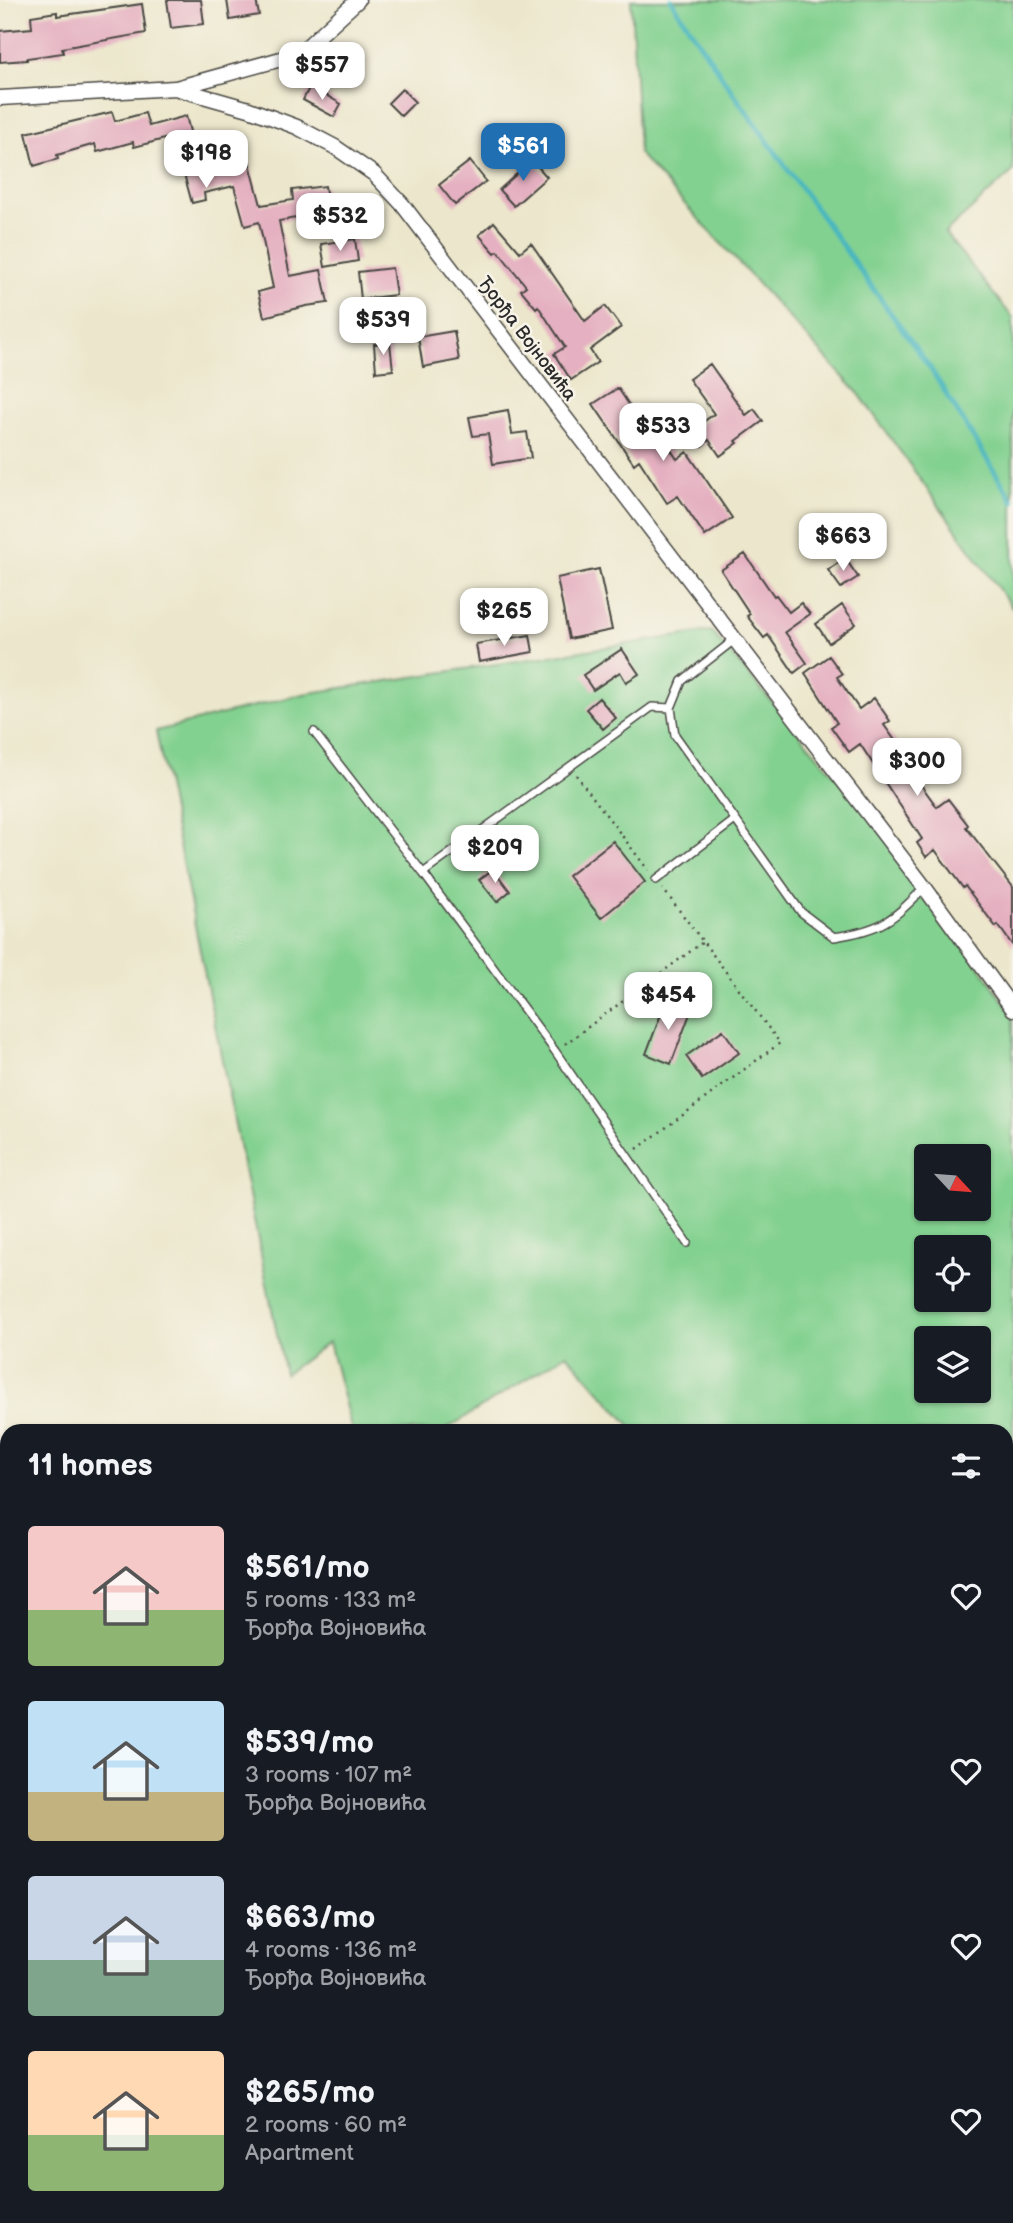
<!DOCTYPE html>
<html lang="en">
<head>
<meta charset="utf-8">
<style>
  :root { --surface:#171b24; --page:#242831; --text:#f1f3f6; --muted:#9ea1a6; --accent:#1f6fb2 }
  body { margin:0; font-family:"Balsamiq Sans",sans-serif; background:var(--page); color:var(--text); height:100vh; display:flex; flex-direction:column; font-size:26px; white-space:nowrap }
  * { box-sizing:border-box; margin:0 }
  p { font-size:23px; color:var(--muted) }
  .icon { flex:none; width:38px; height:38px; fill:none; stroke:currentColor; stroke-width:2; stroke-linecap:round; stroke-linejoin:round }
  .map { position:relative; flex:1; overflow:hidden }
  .sheet { position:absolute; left:0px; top:1424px; width:1013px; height:800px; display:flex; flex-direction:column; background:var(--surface); border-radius:21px 21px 0 0; box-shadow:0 2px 5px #0004 }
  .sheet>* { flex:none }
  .needle { width:46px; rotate:116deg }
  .fabs { position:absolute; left:914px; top:1144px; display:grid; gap:14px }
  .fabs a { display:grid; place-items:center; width:77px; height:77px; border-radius:7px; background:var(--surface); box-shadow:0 2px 5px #0004; font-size:35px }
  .price { position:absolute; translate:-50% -60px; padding:0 16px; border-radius:14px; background:#fff; color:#222; font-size:23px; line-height:46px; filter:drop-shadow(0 2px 4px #0008) }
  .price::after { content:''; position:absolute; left:50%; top:42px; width:21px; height:16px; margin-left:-10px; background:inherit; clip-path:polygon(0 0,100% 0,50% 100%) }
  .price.on { background:var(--accent); color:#fff }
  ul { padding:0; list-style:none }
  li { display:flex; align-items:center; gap:21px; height:175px; padding:0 28px }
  li span { display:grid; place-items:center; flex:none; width:196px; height:140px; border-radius:7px; color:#555 }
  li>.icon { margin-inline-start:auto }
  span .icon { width:84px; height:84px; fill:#fffc; stroke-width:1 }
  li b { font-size:30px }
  h2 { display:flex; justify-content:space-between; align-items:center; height:84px; padding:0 28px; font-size:30px }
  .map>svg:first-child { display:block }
</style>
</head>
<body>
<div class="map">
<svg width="1013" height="2223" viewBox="0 0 1013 2223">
  <rect width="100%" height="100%" fill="#f7f3e8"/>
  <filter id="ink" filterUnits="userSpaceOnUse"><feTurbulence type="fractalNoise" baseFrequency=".0143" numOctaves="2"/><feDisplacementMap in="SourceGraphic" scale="14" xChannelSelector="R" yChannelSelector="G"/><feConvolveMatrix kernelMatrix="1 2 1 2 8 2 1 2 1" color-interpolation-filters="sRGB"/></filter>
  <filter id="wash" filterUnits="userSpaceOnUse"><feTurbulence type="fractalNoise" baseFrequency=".00686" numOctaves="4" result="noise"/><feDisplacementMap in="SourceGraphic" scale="28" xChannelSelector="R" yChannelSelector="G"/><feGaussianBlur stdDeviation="1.57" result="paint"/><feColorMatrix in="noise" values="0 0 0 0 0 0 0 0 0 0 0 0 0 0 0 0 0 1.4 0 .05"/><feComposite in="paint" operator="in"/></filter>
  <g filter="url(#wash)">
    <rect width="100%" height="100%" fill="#ece7cc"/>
    <path fill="#83d190" stroke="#577e5e" stroke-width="2" fill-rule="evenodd" d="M631,0H1013V171L945,233L1013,318V609L859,394L639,154Z
      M711,631L901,853L1013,1015V1472L1006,1473V1432L635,1431L567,1354L443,1431H352L329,1342L285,1374L156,731L303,694ZM926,1157H978V1209H926ZM926,1248H978V1300H926ZM926,1339H978V1391H926Z"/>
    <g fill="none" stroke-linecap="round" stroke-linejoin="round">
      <path stroke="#47b6bf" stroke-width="5" d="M671,0L733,93L930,368L1013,501"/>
    </g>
    <g id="blocks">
      <path fill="#e5b0c1" d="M167,0H201L204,24L171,28Z
        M227,0H256L259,15L230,20Z
        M142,4L146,33L62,48L63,53L27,58V60L0,62V31L32,28L31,16L57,12V16Z
        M310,86L341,104L334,117L303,100Z
        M402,89L415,102L401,116L388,103Z
        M112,112L115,121L145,113L149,126L186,116L195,151L243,138L261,205L293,200L292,190L325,186L329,212L279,221L290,276L321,270L328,303L306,306L264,317L258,292L273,288L259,222L245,226L234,186L204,193L205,200L192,203L179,156L173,157L168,138L134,147L133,142L97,152L95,144L57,155L58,159L34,166L26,133Z
        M532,160L547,177L514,206L499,190Z
        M470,161L486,181L455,205L439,185Z
        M494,222L520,252L531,243L585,321L605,306L621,327L590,350L598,362L571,380L554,354L565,347L538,306L536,308L521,290L526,286L498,251L495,253L479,235Z
        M355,239L358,261L325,267L321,244Z
        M392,268L396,295L361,299L358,272Z
        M454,331L459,360L423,367L418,337Z
        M390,343L393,370L376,372L374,344Z
        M710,364L746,415L754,409L763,421L736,441L738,443L720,456L709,440L702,446L691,431L714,414L689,379Z
        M618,388L643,426L651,420L677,459L687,452L732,518L705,536L678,496L667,503L639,460L634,464L593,404Z
        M508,410L512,434L527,432L531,458L493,464L488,434L473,436L469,417Z
        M745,554L774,596L776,595L789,612L801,603L810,614L785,632L807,663L794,673L768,635L764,638L747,616L750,614L721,570Z
        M845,558L858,577L841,588L828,570Z
        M599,569L612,630L569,639L557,578Z
        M842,605L856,624L829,643L816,624Z
        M530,635L533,652L479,662L476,644Z
        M622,649L639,674L626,682L620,672L593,690L583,675Z
        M829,656L842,674L837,677L859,709L874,698L890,721L884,725L904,753L900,755L921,785L937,807L948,799L968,825L966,827L1013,887V946L998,925L996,927L965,886L963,888L935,850L926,857L917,843L922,839L860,744L849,752L831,727L837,723L805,673Z
        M599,698L616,718L603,729L586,709Z
        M613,841L645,882L601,918L568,876Z
        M493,869L510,891L497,902L479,880Z
        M666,1001L691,1011L671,1064L646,1054Z
        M723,1030L739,1053L702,1079L686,1056Z"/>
    </g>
  </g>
  <g filter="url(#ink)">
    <use href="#blocks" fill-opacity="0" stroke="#484743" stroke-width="2"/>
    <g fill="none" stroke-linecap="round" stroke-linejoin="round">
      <defs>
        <path id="lane" d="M734,640L682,681L671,708L675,735L801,912L834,937C881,930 892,921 924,888
          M671,708L652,707L423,873L555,1051L687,1243
          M314,732L423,873
          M656,880L735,820"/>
        <path id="street" d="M176,88L299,54L358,0
          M0,98L175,88L249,109L297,127L335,147L374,174L402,204L925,888L1013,1009
          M1006,1755L1013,1750
          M0,1873L7,1926
          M0,2023L7,2022
          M46,2217L47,2223
          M151,2223L185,2217"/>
      </defs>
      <use href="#lane" stroke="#484743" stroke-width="10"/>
      <use href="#street" stroke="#484743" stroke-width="17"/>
      <path stroke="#484743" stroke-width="2.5" stroke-dasharray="2 5" stroke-linecap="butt" d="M576,775L648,870
        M565,1044L703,942
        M637,1149L780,1043L663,889"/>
      <use href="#lane" stroke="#fff" stroke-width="7"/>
      <use href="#street" stroke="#fff" stroke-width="14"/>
    </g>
  </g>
  <g text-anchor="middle" stroke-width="5" stroke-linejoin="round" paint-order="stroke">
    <g font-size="19" fill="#2b2b2b" stroke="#f7f3e8">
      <text transform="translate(528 338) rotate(53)" y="7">Ђорђа Војновића</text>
    </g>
  </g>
</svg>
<div class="fabs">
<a><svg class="needle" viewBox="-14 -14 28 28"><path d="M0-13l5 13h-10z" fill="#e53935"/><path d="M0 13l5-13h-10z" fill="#9ea1a6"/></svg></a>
<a><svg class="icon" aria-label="locate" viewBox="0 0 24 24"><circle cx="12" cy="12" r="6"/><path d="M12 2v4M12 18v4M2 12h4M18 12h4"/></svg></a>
<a><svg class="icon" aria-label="layers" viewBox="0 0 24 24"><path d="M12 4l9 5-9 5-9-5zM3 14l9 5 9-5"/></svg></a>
</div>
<b class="price" style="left:322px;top:102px">$557</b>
<b class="price on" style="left:523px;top:183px">$561</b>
<b class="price" style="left:206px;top:190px">$198</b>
<b class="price" style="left:340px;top:253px">$532</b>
<b class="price" style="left:383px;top:357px">$539</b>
<b class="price" style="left:663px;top:463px">$533</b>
<b class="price" style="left:843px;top:573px">$663</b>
<b class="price" style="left:504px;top:648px">$265</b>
<b class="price" style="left:917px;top:798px">$300</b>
<b class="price" style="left:495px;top:885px">$209</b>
<b class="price" style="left:668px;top:1032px">$454</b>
<section class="sheet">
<h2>11 homes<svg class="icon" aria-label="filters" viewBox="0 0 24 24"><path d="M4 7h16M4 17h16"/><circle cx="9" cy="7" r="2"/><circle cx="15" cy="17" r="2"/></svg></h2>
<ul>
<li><span style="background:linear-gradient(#f6c9c9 60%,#8fb573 0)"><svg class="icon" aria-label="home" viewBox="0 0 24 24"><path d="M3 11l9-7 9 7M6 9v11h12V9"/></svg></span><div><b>$561/mo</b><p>5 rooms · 133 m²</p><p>Ђорђа Војновића</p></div><svg class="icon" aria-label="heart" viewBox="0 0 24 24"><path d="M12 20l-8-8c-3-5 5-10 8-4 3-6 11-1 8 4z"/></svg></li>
<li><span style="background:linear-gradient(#bfe0f5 65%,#c2b280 0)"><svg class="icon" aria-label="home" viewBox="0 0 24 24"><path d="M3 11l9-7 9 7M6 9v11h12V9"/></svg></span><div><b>$539/mo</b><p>3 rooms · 107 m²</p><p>Ђорђа Војновића</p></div><svg class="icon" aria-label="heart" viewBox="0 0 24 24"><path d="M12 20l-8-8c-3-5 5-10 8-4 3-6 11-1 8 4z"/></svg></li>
<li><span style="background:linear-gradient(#c9d6e8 60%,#7fa58c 0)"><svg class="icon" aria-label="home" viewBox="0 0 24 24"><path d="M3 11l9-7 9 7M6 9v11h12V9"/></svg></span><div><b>$663/mo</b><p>4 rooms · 136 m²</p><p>Ђорђа Војновића</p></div><svg class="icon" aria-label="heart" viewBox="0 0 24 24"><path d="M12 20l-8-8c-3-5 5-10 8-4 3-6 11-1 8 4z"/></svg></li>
<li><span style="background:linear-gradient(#ffd9b3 60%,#8fb573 0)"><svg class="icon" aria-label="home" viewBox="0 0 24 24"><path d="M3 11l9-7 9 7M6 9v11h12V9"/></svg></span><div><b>$265/mo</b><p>2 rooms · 60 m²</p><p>Apartment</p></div><svg class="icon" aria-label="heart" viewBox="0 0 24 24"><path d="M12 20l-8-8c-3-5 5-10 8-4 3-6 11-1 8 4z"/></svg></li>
</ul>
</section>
</div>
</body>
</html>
